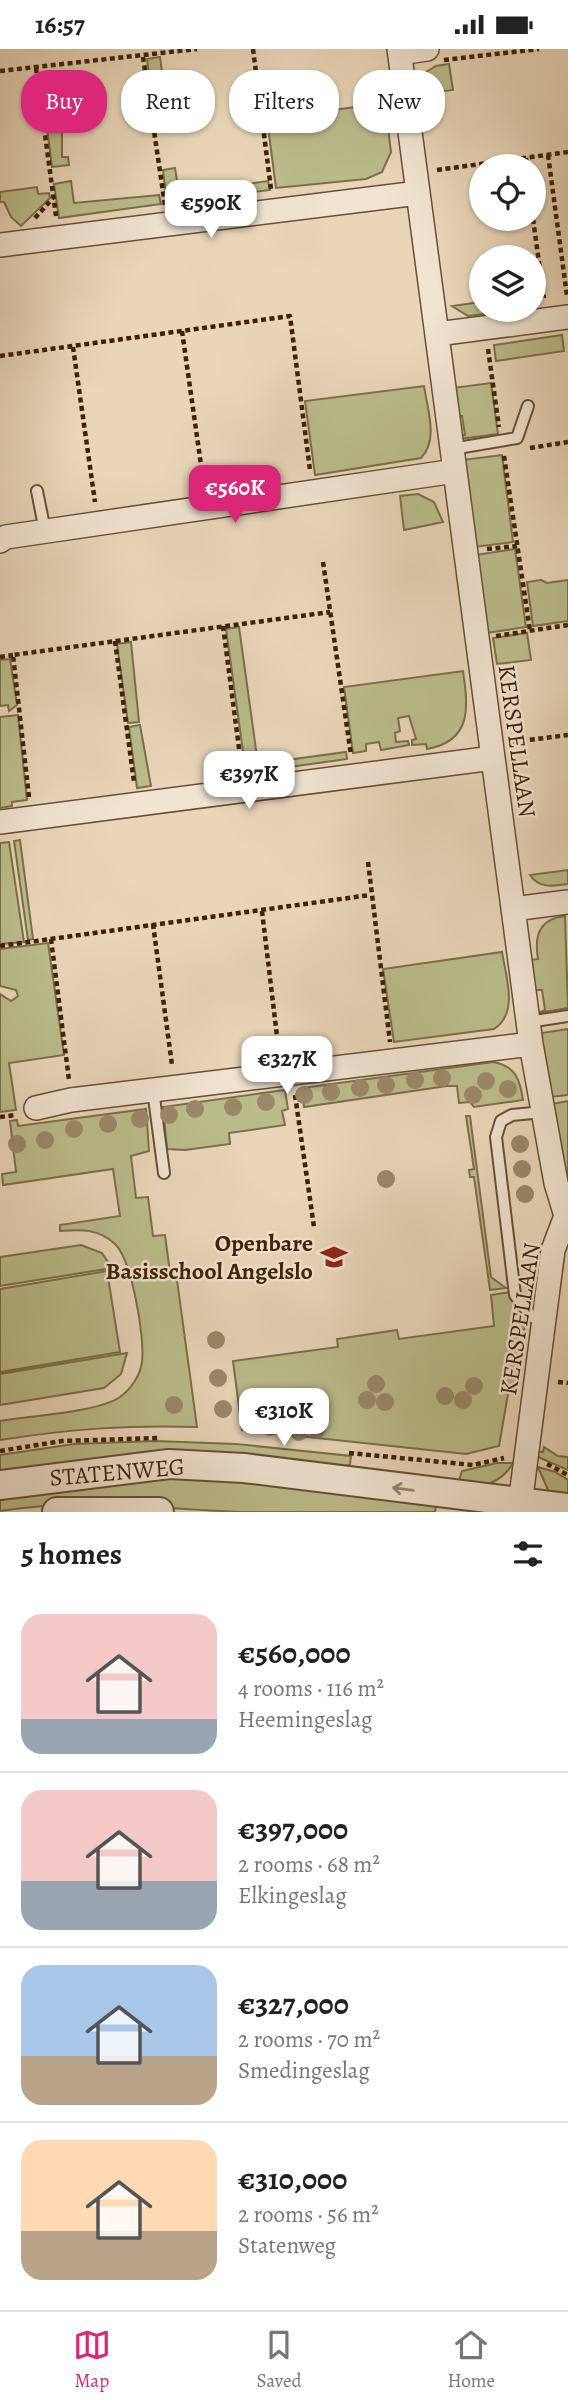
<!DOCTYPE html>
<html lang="en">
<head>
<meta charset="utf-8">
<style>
  :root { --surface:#fff; --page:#f6f6f6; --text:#222; --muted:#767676; --line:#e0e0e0; --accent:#db2777 }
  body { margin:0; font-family:Alegreya,serif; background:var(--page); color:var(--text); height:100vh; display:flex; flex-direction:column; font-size:26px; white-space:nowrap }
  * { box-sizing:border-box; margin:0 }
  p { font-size:23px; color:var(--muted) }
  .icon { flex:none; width:38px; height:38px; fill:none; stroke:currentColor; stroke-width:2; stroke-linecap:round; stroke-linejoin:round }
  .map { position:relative; height:1463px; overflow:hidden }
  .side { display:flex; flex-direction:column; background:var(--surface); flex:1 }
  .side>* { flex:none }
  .banner { position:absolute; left:21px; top:21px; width:527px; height:63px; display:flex; gap:14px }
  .tools { position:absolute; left:469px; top:105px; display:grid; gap:14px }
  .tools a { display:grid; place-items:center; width:77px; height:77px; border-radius:50%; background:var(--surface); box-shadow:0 2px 5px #0004; font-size:35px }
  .price { position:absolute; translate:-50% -60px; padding:0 16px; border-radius:14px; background:#fff; color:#222; font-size:23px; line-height:46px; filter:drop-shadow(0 2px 4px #0008) }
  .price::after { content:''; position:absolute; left:50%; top:42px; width:21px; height:16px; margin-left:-10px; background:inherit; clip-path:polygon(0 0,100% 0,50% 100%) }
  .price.selected { background:var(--accent); color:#fff }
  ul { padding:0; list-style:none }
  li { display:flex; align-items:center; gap:21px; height:175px; padding:0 21px }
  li+li { border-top:2px solid var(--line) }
  li span { display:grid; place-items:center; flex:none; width:196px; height:140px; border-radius:21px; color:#555 }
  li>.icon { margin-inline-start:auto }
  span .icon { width:84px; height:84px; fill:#fffc; stroke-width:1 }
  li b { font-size:30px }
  h2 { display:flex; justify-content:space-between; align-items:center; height:84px; padding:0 21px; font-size:30px }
  .tag { padding:0 24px; border-radius:28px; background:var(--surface); box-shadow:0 2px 5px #0004; font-size:24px; line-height:63px }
  .tag.selected { background:var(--accent); color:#fff }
  .status { display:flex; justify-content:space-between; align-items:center; height:49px; padding:0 35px; background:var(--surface); direction:ltr }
  .status svg { height:19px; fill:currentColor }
  .tab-bar { display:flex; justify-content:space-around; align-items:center; height:98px; border-top:2px solid var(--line); background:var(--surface); font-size:19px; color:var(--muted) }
  .tab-bar a { display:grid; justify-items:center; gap:4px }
  .tab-bar .selected { color:var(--accent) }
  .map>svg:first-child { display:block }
</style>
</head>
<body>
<div class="status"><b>16:57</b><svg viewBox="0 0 49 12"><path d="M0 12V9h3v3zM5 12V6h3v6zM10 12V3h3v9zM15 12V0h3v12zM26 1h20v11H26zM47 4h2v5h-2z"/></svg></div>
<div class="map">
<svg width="568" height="1463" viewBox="0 0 568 1463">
  <rect width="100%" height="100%" fill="#e9d6b9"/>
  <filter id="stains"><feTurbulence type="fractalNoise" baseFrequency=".00286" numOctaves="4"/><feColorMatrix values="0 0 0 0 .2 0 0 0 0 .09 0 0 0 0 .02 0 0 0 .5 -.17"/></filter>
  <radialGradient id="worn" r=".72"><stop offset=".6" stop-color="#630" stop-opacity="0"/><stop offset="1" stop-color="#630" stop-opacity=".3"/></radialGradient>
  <path fill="#bbbc8c" stroke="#7c6f4a" stroke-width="2" d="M160,8L167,60L154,62L147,10Z
    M449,15L453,41L419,45L423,25L436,17Z
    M53,23L60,73L46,75L39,25Z
    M385,54L391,103L382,123L366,130L276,139L267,70Z
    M62,76V108H68L69,116L52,118L47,78Z
    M175,119L179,144H182L183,152L167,154L163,121Z
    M71,132L74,154L159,146L161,155L59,169L54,135Z
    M268,132L270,141L198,150L197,142Z
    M37,138L38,145L49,144L50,149L21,177L11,168L4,153H0V143Z
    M481,253V261H519L468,267L452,257Z
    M562,286L564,302L496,312L494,296Z
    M491,334L498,385L459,390V387L465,386L462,367H456L452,339Z
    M424,337C427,359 439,391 421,409L315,426L305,352Z
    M502,406L513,493L474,498L462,411Z
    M418,445L434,453L443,473L404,481L400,447Z
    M515,500L526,578L486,584L475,506Z
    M541,531L547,534L568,531V572L533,577L527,533Z
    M239,578L258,715L346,703L347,710L246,724L226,580Z
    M527,584L531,611L497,615L493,589Z
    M131,593L139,673L128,674L117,595Z
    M10,610L17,656L9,662L8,656L0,657V611Z
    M463,622C468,657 473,692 427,700L426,695L412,696V691L416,690L409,667L398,669L400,682L395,684L396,693L408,692L409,696L381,701L379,693L366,695V702L353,704L344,638Z
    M18,666L27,751L12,753V757L0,759V668Z
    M140,676L151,737L137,739L129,678Z
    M20,791L33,890L28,891L14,792Z
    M9,793L24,893L0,895V794Z
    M568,821V835C554,837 539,840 530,826Z
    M565,867L568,959L538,964L545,961L542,941H535L531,911L538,910C534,887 539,870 565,867Z
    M48,894L64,1006L9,1014L16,1061L0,1063V945L11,952L18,947L16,941L0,937V900Z
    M502,903C506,928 519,964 494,980L394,993L383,920Z
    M568,980V1046L550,1048L541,984Z
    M493,1013C516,1017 520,1031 523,1051L474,1058L470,1053L459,1054L457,1037H447L304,1058L302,1039Z
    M285,1041L288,1060L282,1062L285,1076L229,1084L230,1095L185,1101L167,1100L163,1058Z
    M568,1052V1141L551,1055Z
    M146,1060L149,1102L131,1107L136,1149L148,1148L153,1187L165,1186L171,1231H177L197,1378C125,1376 71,1380 0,1391V1372C28,1367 99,1363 120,1348C131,1340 140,1327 142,1313C145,1289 132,1211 115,1195C99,1180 81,1180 60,1182V1176L120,1167L113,1120L3,1136L2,1125L16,1123L10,1072L17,1071L18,1077Z
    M466,1067H470L491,1228L506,1239L490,1241L474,1128H470L469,1121L474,1120Z
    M81,1196L102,1204L112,1219L0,1237V1208Z
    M107,1222L120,1303L0,1323V1240Z
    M510,1243L514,1257L526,1266L517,1338L508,1345L499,1397L466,1405L242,1381L233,1312L338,1298L337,1290L397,1281L399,1290L494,1277L491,1246Z
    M127,1304L121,1325L104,1339L0,1356V1325Z
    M156,1392L236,1395L351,1407L350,1416L317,1422L0,1428V1406L74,1395Z
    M544,1398L558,1407L568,1408V1421L538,1408L537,1402L543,1403Z
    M497,1414H513C500,1437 481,1437 457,1438L462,1422Z
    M538,1418L555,1423L568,1431V1453L548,1441Z
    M161,1422L437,1451L435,1463C371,1463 306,1463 241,1463C157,1460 85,1449 0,1462V1442Z"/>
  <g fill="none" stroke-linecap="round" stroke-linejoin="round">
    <defs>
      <path id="service" d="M452,400L517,389L528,357
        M37,442L45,482
        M528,973L568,967
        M153,1041L164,1124
        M543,1063L512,1066L501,1072L496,1088L515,1246L532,1268L544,1270"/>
      <path id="minor" d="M399,0L531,995L556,1134L566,1167L553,1201L519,1463
        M400,4L427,0
        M0,196L418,144
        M437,285L568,268
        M0,492L6,488L455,422
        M0,773L493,709
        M513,860L568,853
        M36,1059L71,1051L531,995"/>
      <path id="tertiary" d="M0,1436L169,1415L244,1419L568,1459
        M57,1463H159"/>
    </defs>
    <use href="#service" stroke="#684f35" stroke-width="14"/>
    <use href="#minor" stroke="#684f35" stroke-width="26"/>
    <use href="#tertiary" stroke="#684f35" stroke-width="32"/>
    <path stroke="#3d2209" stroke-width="4.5" stroke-dasharray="5 3.5" stroke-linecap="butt" d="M253,0L271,140
      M143,8L165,156
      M444,11L539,0
      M36,19L56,167
      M0,22L197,0
      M548,106L567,247
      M526,109L527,117
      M437,121L568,103
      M35,169L53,149
      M533,170L544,249
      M182,282L204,437
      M73,298L95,453
      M488,300L499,378
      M0,307L290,267L310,421
      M530,399L568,393
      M504,407L530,582
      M487,500L517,497
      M323,513L351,706
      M223,577L242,722
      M496,587L568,576
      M115,592L134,733
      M0,608L13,606
      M513,693L568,686
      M29,748L13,606L330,563
      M368,813L390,993
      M262,862L279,1004
      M153,875L172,1016
      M51,890L69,1031
      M0,897L370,846
      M295,1046L314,1178
      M0,1068L16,1066
      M558,1333L568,1334
      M0,1402L62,1392L160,1389
      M349,1404L473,1416L504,1409
      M547,1415L568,1426"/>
    <use href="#service" stroke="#f1e4d2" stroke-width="10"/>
    <use href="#minor" stroke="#f1e4d2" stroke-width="23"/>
    <use href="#tertiary" stroke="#f1e4d2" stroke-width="28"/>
  </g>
  <g fill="#9b886a">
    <circle cx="442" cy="1029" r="9"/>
    <circle cx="415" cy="1031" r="9"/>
    <circle cx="486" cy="1032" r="9"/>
    <circle cx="386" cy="1036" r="9"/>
    <circle cx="360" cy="1039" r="9"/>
    <circle cx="508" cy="1040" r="9"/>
    <circle cx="331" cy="1043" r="9"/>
    <circle cx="304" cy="1046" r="9"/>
    <circle cx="473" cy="1046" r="9"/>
    <circle cx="266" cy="1053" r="9"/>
    <circle cx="233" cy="1058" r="9"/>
    <circle cx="195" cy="1060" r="9"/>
    <circle cx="169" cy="1066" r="9"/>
    <circle cx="140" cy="1070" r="9"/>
    <circle cx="108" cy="1075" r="9"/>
    <circle cx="74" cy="1080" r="9"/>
    <circle cx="45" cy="1091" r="9"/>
    <circle cx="17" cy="1095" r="9"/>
    <circle cx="520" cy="1095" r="9"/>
    <circle cx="522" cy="1120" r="9"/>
    <circle cx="386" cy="1130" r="9"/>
    <circle cx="525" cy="1145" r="9"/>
    <circle cx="216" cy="1291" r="9"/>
    <circle cx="218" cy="1329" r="9"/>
    <circle cx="376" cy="1335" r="9"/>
    <circle cx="474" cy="1337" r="9"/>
    <circle cx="445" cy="1347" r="9"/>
    <circle cx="367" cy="1351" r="9"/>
    <circle cx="463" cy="1351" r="9"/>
    <circle cx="385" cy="1353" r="9"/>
    <circle cx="174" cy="1356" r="9"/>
    <circle cx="223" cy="1360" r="9"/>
    <circle cx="270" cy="1378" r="9"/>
    <circle cx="317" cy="1380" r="9"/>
    <circle cx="299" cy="1383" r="9"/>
  </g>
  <defs><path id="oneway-shaft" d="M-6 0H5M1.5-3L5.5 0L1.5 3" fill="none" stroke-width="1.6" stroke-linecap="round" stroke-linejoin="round" transform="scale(1.75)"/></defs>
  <use stroke="#97836e" href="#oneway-shaft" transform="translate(403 1440) rotate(-172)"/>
  <defs>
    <symbol id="school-bare" viewBox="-9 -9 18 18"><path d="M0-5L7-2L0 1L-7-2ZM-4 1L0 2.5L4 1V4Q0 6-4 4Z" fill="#8f2418" stroke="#f1e4d2" stroke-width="2.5" paint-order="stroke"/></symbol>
  </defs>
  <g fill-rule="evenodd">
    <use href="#school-bare" x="315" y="1189" width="38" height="38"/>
  </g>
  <g text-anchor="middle" stroke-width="5" stroke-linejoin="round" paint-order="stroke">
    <g font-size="24" fill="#3d2209" stroke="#f1e4d2">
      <text transform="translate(517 692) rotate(82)" y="8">KERSPELLAAN</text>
      <text transform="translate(520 1270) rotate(-81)" y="8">KERSPELLAAN</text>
      <text transform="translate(117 1423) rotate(-5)" y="8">STATENWEG</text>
    </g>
    <g font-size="24" font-weight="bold" fill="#3d2209" stroke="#f1e4d2" text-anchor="end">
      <text x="313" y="1202">Openbare<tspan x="313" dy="28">Basisschool Angelslo</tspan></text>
    </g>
  </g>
  <rect width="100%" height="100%" filter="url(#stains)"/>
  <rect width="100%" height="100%" fill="url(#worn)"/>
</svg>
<div class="tools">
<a><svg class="icon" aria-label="locate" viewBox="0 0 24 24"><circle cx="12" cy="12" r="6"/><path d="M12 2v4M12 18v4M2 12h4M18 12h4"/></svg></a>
<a><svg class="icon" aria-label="layers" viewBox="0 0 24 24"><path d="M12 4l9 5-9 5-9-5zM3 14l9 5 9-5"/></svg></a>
</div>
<b class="price" style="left:211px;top:191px">€590K</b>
<b class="price selected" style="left:235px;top:476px">€560K</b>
<b class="price" style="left:249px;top:762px">€397K</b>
<b class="price" style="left:287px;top:1047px">€327K</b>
<b class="price" style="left:284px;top:1399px">€310K</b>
<div class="banner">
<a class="tag selected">Buy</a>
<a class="tag">Rent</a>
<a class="tag">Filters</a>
<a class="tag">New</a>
</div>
</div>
<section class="side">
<h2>5 homes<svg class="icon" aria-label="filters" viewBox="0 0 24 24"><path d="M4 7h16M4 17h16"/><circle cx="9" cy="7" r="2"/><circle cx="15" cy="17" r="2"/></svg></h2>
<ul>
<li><span style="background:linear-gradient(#f6c9c9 75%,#9aa5b1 0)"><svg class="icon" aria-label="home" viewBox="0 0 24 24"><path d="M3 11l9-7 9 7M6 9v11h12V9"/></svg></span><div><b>€560,000</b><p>4 rooms · 116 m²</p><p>Heemingeslag</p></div></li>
<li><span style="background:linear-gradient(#f6c9c9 65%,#9aa5b1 0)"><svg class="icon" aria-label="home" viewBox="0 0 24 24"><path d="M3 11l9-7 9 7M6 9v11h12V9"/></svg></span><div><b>€397,000</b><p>2 rooms · 68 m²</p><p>Elkingeslag</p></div></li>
<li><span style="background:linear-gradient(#a9c7e8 65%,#b9a48a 0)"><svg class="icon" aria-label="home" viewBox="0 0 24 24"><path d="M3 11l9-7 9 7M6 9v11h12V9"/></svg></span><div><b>€327,000</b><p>2 rooms · 70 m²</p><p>Smedingeslag</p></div></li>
<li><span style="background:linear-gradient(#ffd9b3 65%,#b9a48a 0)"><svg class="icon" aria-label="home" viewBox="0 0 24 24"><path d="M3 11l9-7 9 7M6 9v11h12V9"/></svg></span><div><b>€310,000</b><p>2 rooms · 56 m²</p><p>Statenweg</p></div></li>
</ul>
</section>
<nav class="tab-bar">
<a class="selected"><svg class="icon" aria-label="map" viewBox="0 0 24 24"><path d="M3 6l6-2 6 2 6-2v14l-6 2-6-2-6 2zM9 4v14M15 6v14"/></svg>Map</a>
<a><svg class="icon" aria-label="saved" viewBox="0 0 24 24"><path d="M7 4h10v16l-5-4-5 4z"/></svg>Saved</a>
<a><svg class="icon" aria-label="home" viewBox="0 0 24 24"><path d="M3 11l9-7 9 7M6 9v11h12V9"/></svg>Home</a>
</nav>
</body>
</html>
